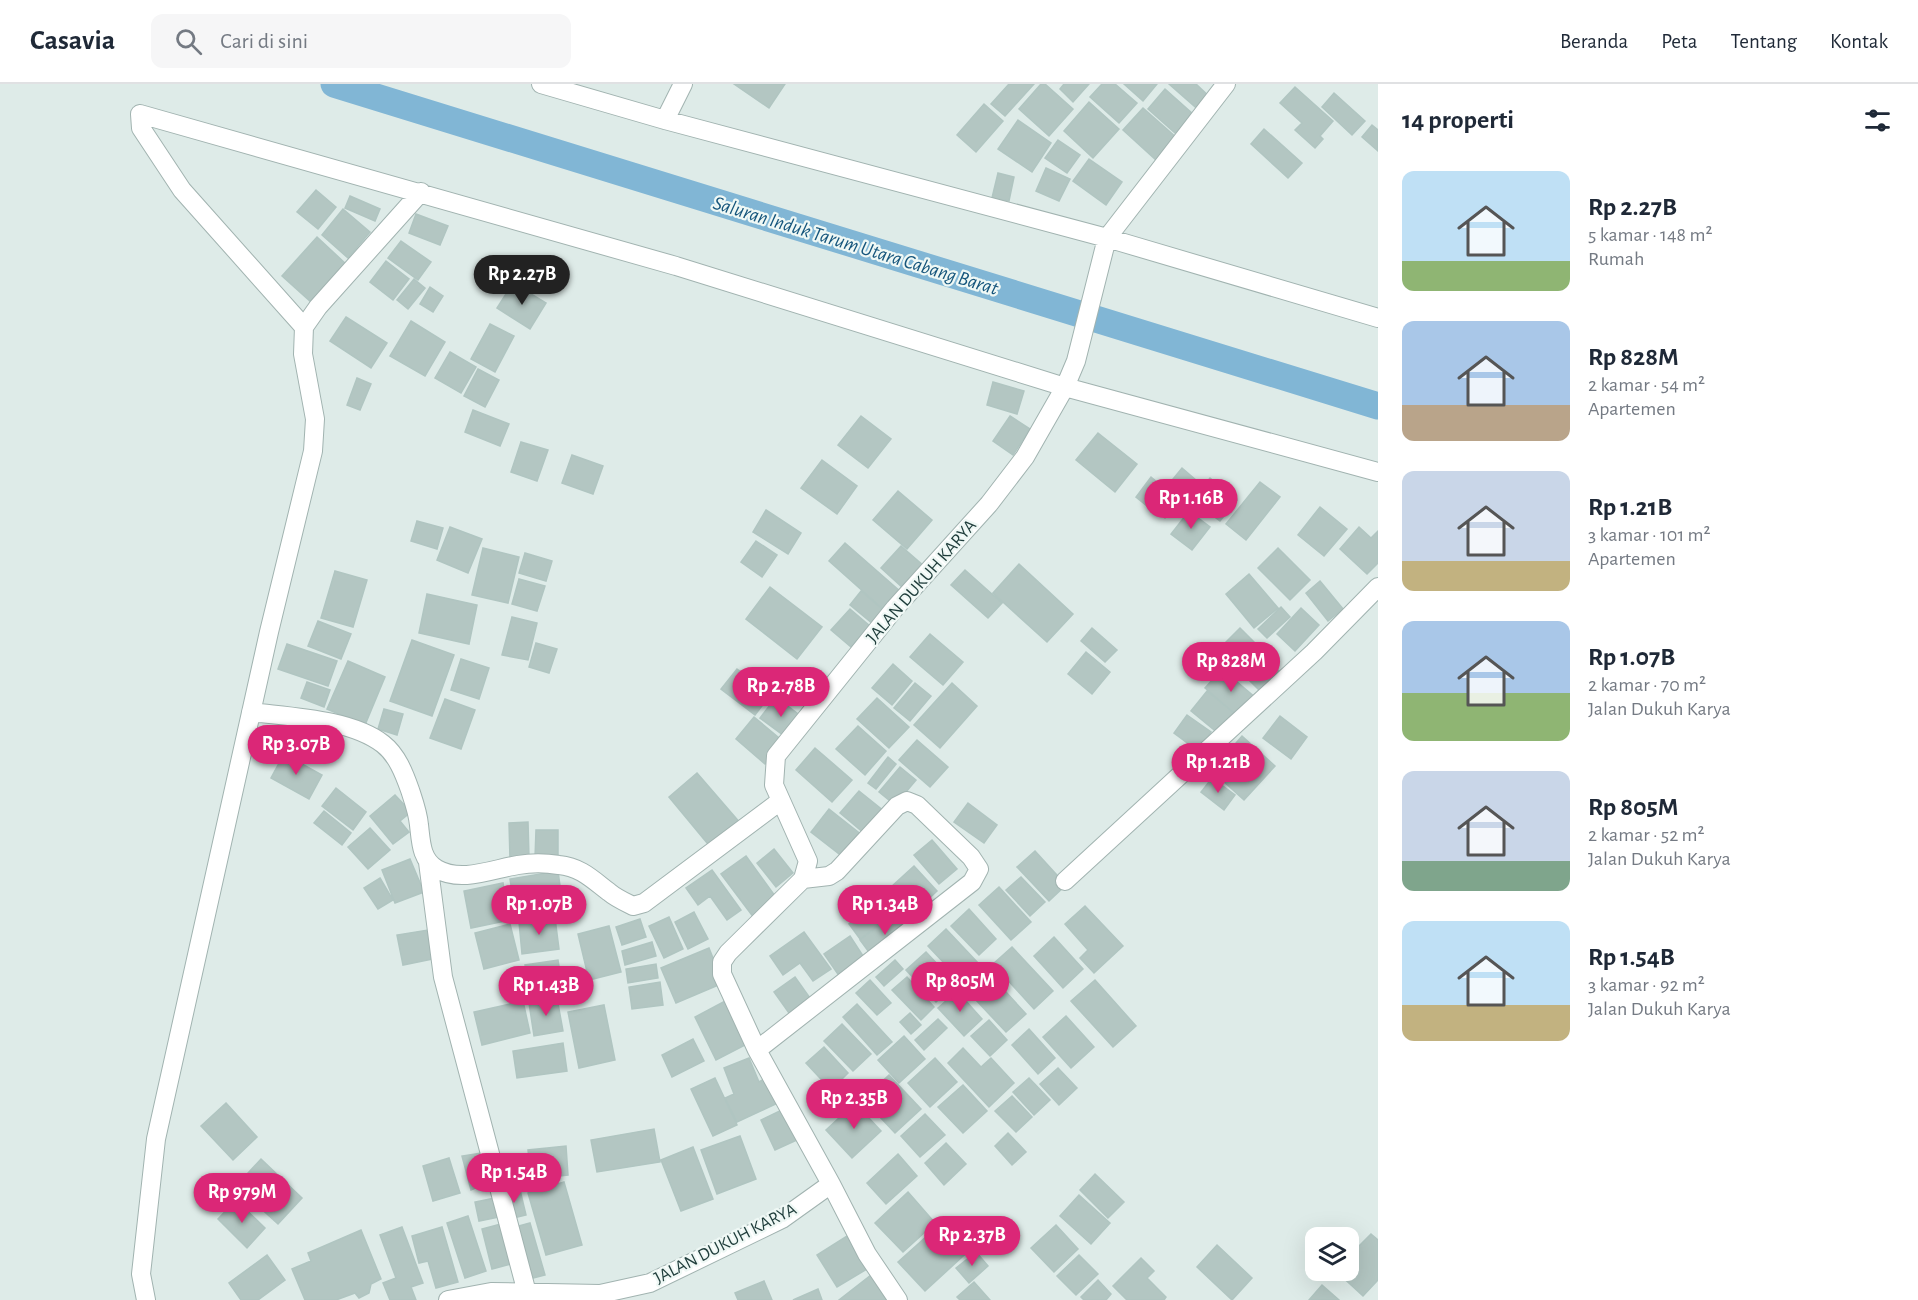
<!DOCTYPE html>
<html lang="id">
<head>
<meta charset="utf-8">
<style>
  :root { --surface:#fff; --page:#f6f6f7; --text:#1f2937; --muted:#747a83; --line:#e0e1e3; --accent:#db2777 }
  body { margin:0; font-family:"Alegreya Sans",sans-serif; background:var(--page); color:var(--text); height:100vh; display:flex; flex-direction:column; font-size:22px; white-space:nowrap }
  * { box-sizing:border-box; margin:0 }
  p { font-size:20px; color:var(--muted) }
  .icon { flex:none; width:33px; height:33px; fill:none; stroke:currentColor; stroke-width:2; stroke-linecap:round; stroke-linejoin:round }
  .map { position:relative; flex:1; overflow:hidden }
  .details { display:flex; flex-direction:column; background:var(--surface); width:540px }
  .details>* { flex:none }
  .fabs { position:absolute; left:1305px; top:1143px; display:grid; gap:12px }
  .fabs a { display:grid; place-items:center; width:54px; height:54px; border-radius:12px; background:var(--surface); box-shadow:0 6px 24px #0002; font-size:30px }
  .price { position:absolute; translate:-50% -51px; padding:0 14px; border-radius:21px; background:var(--accent); color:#fff; font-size:20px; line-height:39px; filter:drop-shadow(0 2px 3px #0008) }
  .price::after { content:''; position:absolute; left:50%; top:36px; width:18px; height:14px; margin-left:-9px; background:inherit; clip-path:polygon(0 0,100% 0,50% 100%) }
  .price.current { background:#222; color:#fff }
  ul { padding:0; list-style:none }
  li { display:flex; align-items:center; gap:18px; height:150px; padding:0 24px }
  li span { display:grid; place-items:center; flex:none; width:168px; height:120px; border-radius:12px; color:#555 }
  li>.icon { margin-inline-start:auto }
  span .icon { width:72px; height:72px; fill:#fffc; stroke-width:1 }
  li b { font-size:26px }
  h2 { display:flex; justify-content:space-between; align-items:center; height:72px; padding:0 24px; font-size:26px }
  header { display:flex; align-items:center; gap:36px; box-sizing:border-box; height:84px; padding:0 30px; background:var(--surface); border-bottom:2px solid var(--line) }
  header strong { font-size:28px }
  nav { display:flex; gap:33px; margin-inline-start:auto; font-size:21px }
  .search { width:420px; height:54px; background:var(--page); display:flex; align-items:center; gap:15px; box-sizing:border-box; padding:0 21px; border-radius:12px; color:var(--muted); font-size:22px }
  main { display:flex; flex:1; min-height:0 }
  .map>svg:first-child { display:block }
</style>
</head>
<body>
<header>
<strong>Casavia</strong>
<div class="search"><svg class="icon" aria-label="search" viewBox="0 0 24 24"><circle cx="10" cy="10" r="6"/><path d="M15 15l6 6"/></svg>Cari di sini</div>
<nav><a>Beranda</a><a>Peta</a><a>Tentang</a><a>Kontak</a></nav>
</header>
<main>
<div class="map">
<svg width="1378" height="1216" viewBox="0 0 1378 1216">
  <rect width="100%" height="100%" fill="#deebe8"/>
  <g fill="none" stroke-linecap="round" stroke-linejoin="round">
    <path stroke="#81b6d5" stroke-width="27" d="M334,0L1378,322"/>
  </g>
  <path fill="#b3c6c2" stroke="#b0c5c1" stroke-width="1.5" d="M734,0H785L769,24Z
    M1009,0H1034L1005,32L991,20Z
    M1041,0H1045L1073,25L1049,52L1019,25Z
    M1064,0H1089L1073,18L1060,5Z
    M1102,0H1115L1137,19L1119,39L1090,13Z
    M1124,0H1157L1143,17Z
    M1169,0H1196L1213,16L1202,29Z
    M1295,3L1333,37L1320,52L1323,55L1315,64L1295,46L1302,39L1280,19Z
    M1165,5L1193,30L1175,49L1148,25Z
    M1334,9L1365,37L1352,51L1322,23Z
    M1089,18L1119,45L1093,74L1064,47Z
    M984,20L1003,37L976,68L957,51Z
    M1143,24L1177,54L1157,77L1123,46Z
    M1018,36L1051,59L1032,88L998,65Z
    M1372,41L1378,46V67L1362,53Z
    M1264,45L1302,79L1288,94L1251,60Z
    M1058,56L1080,71L1067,89L1045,74Z
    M1089,75L1122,98L1106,121L1073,97Z
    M1046,84L1070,95L1059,117L1036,107Z
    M998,89L1014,93L1009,117L992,114Z
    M316,106L336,123L318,145L297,128Z
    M350,112L380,125L375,137L345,124Z
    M343,125L370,148L348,174L322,151Z
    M416,130L448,142L440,161L409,149Z
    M317,153L347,181L312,219L282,192Z
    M401,157L431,178L418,196L388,174Z
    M386,177L409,195L393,216L370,198Z
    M414,195L425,204L408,225L397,216Z
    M513,199L546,219L530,245L497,224Z
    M430,203L443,212L433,228L420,220Z
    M346,233L387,259L371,284L330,257Z
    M411,237L445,258L425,292L390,272Z
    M490,240L514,252L495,288L471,275Z
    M450,268L476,283L461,309L435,294Z
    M478,285L499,296L485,323L464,312Z
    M357,294L371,300L360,326L347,321Z
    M993,298L1024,307L1017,330L987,321Z
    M473,326L509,340L500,362L465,348Z
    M861,332L891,355L868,384L838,361Z
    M1010,332L1030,345L1013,371L993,357Z
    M1098,349L1137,380L1115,408L1076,376Z
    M521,358L548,366L537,397L511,388Z
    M572,371L603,382L593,410L562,399Z
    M822,376L857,402L837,430L801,404Z
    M1182,384L1196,396L1165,434L1151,422Z
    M1151,393L1163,403L1147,422L1136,413Z
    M1210,394L1237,416L1220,437L1192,416Z
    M1260,398L1280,413L1246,456L1226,440Z
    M898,407L932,436L907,465L873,436Z
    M1320,423L1347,445L1324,472L1298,451Z
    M766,426L801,449L788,470L753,448Z
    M1189,427L1210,443L1192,466L1171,450Z
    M417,437L443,444L437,465L411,457Z
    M450,443L482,455L468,489L437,476Z
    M1359,443L1371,454L1378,447V479L1367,490L1340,465Z
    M756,457L777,471L762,493L741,478Z
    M845,459L901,508L884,526L829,477Z
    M901,462L924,482L904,505L881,484Z
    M483,464L519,473L508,519L472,511Z
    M1278,464L1310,496L1290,516L1258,484Z
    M525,469L552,477L546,497L519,489Z
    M1019,480L1073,530L1047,558L993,509Z
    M965,486L1002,519L988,534L951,501Z
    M335,487L367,496L353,543L321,534Z
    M1249,490L1278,524L1254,544L1226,510Z
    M519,495L545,502L537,527L512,520Z
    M1320,497L1343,525L1328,537L1306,509Z
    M770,503L822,543L797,575L746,535Z
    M861,507L884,527L873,540L850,521Z
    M427,510L477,521L469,560L419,549Z
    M1281,523L1290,533L1267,554L1258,545Z
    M1301,524L1319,541L1295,567L1277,550Z
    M850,525L870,542L851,563L831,546Z
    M512,533L537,539L528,576L502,571Z
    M318,537L351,550L341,575L308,562Z
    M1092,544L1117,566L1105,578L1081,557Z
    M1240,544L1259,563L1231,590L1213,571Z
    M930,550L963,578L943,601L910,573Z
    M412,556L454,571L432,632L390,617Z
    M536,559L557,565L549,589L529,583Z
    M287,560L337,577L328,602L278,585Z
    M1086,568L1110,588L1092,610L1068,590Z
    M1259,568L1283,591L1263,610L1240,587Z
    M461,575L489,584L479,615L451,606Z
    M348,577L385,593L365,641L327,625Z
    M893,580L912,597L892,621L872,604Z
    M737,585L771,610L755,631L721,605Z
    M1222,585L1256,614L1240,634L1205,604Z
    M307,598L330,606L324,623L301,614Z
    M915,599L931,612L910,637L894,624Z
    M952,599L977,622L940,664L914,641Z
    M1207,607L1235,630L1219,650L1191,627Z
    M776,613L802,633L787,654L760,634Z
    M877,614L909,643L889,664L857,635Z
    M445,615L475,626L461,665L430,654Z
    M384,625L403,630L397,651L378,645Z
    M1187,631L1211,648L1198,667L1174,649Z
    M1280,632L1307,653L1291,675L1263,654Z
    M754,633L784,658L765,680L736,655Z
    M858,642L886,667L865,691L836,665Z
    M1242,652L1275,682L1244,716L1212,687Z
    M917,656L948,683L930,703L899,676Z
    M815,664L852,696L832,718L796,686Z
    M284,670L322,691L309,715L271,694Z
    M888,673L896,680L876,705L868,699Z
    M900,683L916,696L895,721L879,708Z
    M697,689L741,740L712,765L669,713Z
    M1212,694L1235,711L1224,726L1201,708Z
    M336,704L366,728L353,746L322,722Z
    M859,707L884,727L865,750L840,729Z
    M395,711L411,728L400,737L409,748L393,760L370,732Z
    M968,719L997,741L984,759L954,738Z
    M829,725L862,751L843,773L811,748Z
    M324,727L351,749L342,761L314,739Z
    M528,738L529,774L510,775L509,739Z
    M370,744L390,766L368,785L348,763Z
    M536,746H558V775L535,774Z
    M932,756L957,785L939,800L914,771Z
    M774,765L793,789L776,803L757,779Z
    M1035,767L1066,801L1049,817L1017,783Z
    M746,772L778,816L754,834L721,790Z
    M410,775L424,808L395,819L382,786Z
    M914,782L937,807L914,829L891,803Z
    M712,786L741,826L727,836L710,812L698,821L686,804Z
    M558,787L563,824L516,832L510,795Z
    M1021,793L1045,818L1030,832L1006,806Z
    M380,794L393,816L378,825L364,804Z
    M503,799L510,836L471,844L464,807Z
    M999,803L1031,838L1011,856L979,821Z
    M881,816L892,831L860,855L849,840Z
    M1085,822L1123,862L1094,889L1080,874L1088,866L1065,840Z
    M969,825L996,855L979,871L951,842Z
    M694,828L708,855L688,865L675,838Z
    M895,829L910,848L874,875L860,856Z
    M669,833L683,865L664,874L649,842Z
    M555,834L559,865L522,870L519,838Z
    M640,835L646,853L622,861L616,843Z
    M510,840L519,876L484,885L475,849Z
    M609,842L621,888L589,896L578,850Z
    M946,845L979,880L961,897L928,862Z
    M428,846L433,875L403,881L397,851Z
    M804,848L831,885L813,897L800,879L783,891L770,872Z
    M850,852L867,878L842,896L824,870Z
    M1054,853L1083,885L1063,904L1034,872Z
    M652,858L656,872L625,881L622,867Z
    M1012,863L1053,907L1034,925L993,880Z
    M709,864L723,899L676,919L661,884Z
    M926,868L956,900L936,918L906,886Z
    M558,876L563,906L530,911L525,881Z
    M895,876L903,885L884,902L876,893Z
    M656,880L658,894L628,899L626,885Z
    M795,893L815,921L794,936L774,908Z
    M907,893L934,923L921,936L892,906Z
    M870,896L891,919L877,931L856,909Z
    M995,896L1026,930L1006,948L975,915Z
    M1095,896L1136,942L1113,963L1071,917Z
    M660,898L663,921L632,925L629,903Z
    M957,907L982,935L964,952L938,924Z
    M557,914L563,947L534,952L529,919Z
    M727,916L749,959L716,976L695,933Z
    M523,917L530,949L482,961L474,928Z
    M857,920L892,958L877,971L843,933Z
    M604,921L615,976L579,984L568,928Z
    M910,929L921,941L911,950L900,938Z
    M1066,932L1094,963L1071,984L1043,953Z
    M938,935L947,944L924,966L915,956Z
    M989,936L1007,956L990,972L971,952Z
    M842,940L871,970L853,987L824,957Z
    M1029,945L1055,974L1038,990L1012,961Z
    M904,952L925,975L899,999L878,976Z
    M693,955L704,977L672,993L662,971Z
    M563,959L567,987L517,994L513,967Z
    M824,963L848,989L831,1006L806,979Z
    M963,964L981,983L991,974L1014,999L989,1023L948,979Z
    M749,974L759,998L766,994L778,1019L737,1038L725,1014L734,1010L724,984Z
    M935,974L957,998L930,1023L908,999Z
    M1058,984L1077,1004L1059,1021L1040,1000Z
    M889,991L921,1025L895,1049L863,1015Z
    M715,994L737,1041L713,1052L691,1005Z
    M1029,994L1050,1016L1034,1031L1013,1008Z
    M963,1001L987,1027L963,1049L938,1023Z
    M1012,1012L1032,1033L1016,1048L995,1027Z
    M226,1019L257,1053L233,1076L201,1042Z
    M855,1019L881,1047L852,1074L826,1046Z
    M788,1023L801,1054L775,1066L761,1036Z
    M925,1030L945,1051L920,1073L901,1052Z
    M654,1045L660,1078L597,1088L591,1056Z
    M1008,1049L1026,1068L1012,1081L995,1062Z
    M740,1052L756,1095L717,1110L701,1066Z
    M946,1059L966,1080L944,1101L925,1079Z
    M566,1062L568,1091L531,1095L528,1066Z
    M693,1063L713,1115L681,1127L661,1076Z
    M481,1069L490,1098L471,1106L462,1072Z
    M898,1070L917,1092L886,1120L867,1099Z
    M449,1074L460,1109L433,1117L423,1082Z
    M261,1075L302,1114L278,1140L236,1102Z
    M1095,1090L1124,1118L1108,1134L1080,1106Z
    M564,1098L582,1161L546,1171L528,1109Z
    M520,1106L526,1131L509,1135L502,1110Z
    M908,1108L935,1139L903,1168L875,1139Z
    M1079,1111L1110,1139L1091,1160L1060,1132Z
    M500,1113L504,1132L479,1137L475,1118Z
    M236,1116L265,1144L247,1164L218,1135Z
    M468,1132L486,1187L465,1194L447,1139Z
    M947,1134L974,1162L925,1207L898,1178Z
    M530,1139L545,1191L529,1195L515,1143Z
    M501,1140L511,1180L492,1185L482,1145Z
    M1056,1141L1078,1165L1054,1188L1031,1164Z
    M402,1143L423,1199L411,1203L416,1216H390L383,1199L396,1194L380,1151Z
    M442,1143L458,1198L436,1204L428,1177L419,1179L412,1152Z
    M361,1146L381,1195L371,1200L369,1209L359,1214L355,1209L336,1216H305L292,1185L311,1177L308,1169Z
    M1371,1150L1378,1156V1196L1363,1212L1336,1187L1348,1186V1173Z
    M847,1152L867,1185L837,1203L817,1171Z
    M1217,1161L1252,1194L1232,1216L1197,1183Z
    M976,1168L988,1182L969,1199L956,1184Z
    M267,1171L285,1196L258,1216H241L229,1199Z
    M1079,1171L1098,1190L1076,1211L1057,1192Z
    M1141,1174L1154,1187L1147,1194L1166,1213L1164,1216H1127L1113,1202Z
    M871,1191L890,1216H839Z
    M1098,1196L1111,1210L1106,1216H1084L1081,1213Z
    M764,1197L772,1216H738L735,1209Z
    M974,1198L990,1216H960L957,1213Z
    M1322,1201L1339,1216H1309Z
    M818,1205L822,1216H793Z"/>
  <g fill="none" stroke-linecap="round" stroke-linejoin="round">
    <defs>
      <path id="minor" d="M541,0L665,36L1107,154L1378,234
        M665,36L683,0
        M304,243L182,106L141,44L140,30L676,182L1065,303L1378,388
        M251,628C290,633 351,635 383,660C397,671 404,689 410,706C414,718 418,729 419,741C421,758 421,776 437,785C461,799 493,785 518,781C530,779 546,779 559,781C581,783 593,796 609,808C616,814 625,818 633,822L644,819L779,718
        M428,778L443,893L527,1209
        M1065,797L1314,568L1378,503
        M757,966L972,798L979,785L971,773L917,721L907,717L897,722L837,787L829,792L803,795
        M831,1100L867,1170L898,1216
        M146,1216L141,1190L156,1055L269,548L313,367L315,335L303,270L304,243L318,223L421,108
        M448,1216L491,1208L600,1210L650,1199L782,1135L831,1100L757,966L722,890V878L728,869L803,795L808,777L774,701L776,672L895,524L989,420L1025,373L1065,303L1076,277L1107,154L1226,0"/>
    </defs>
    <use href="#minor" stroke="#a1b3b0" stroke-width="20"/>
    <use href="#minor" stroke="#fff" stroke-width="18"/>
  </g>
  <g text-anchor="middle" stroke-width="4.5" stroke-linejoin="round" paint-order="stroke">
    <g font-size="18" fill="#1e3c3a" stroke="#eff8f5">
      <text transform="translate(921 497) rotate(-49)" y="6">JALAN DUKUH KARYA</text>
      <text transform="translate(725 1159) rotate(-27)" y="6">JALAN DUKUH KARYA</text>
    </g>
    <g font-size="20" font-style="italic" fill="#15557c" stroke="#eff8f5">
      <text transform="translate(856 161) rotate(17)" y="7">Saluran Induk Tarum Utara Cabang Barat</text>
    </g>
  </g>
</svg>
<div class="fabs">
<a><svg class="icon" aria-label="layers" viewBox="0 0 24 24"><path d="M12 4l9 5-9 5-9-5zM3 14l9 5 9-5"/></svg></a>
</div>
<b class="price current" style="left:522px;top:222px">Rp 2.27B</b>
<b class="price" style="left:1191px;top:446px">Rp 1.16B</b>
<b class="price" style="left:1231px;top:609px">Rp 828M</b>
<b class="price" style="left:781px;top:634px">Rp 2.78B</b>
<b class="price" style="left:296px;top:692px">Rp 3.07B</b>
<b class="price" style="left:1218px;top:710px">Rp 1.21B</b>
<b class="price" style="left:539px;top:852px">Rp 1.07B</b>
<b class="price" style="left:885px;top:852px">Rp 1.34B</b>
<b class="price" style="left:960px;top:929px">Rp 805M</b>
<b class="price" style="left:546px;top:933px">Rp 1.43B</b>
<b class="price" style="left:854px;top:1046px">Rp 2.35B</b>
<b class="price" style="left:514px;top:1120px">Rp 1.54B</b>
<b class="price" style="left:242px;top:1140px">Rp 979M</b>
<b class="price" style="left:972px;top:1183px">Rp 2.37B</b>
</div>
<section class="details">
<h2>14 properti<svg class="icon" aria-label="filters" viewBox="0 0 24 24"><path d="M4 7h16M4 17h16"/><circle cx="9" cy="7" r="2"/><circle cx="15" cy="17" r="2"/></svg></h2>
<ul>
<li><span style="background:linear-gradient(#bfe0f5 75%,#8fb573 0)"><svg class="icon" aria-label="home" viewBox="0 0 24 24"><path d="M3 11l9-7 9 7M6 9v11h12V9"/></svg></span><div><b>Rp 2.27B</b><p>5 kamar · 148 m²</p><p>Rumah</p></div></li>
<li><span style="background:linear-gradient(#a9c7e8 70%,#b9a48a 0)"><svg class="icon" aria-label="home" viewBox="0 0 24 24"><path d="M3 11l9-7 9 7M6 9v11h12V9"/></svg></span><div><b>Rp 828M</b><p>2 kamar · 54 m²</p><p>Apartemen</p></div></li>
<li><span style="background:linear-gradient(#c9d6e8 75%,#c2b280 0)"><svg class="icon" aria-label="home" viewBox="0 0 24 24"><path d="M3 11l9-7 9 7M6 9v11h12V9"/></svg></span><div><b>Rp 1.21B</b><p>3 kamar · 101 m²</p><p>Apartemen</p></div></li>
<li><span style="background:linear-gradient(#a9c7e8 60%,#8fb573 0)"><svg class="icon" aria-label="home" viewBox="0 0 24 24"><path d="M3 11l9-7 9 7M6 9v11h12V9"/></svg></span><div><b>Rp 1.07B</b><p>2 kamar · 70 m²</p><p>Jalan Dukuh Karya</p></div></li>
<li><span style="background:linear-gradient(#c9d6e8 75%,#7fa58c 0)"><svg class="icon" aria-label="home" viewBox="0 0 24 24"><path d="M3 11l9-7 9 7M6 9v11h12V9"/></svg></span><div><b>Rp 805M</b><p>2 kamar · 52 m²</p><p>Jalan Dukuh Karya</p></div></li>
<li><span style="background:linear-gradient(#bfe0f5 70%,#c2b280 0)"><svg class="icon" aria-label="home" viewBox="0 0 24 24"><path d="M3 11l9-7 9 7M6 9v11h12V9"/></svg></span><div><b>Rp 1.54B</b><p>3 kamar · 92 m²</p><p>Jalan Dukuh Karya</p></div></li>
</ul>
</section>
</main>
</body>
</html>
